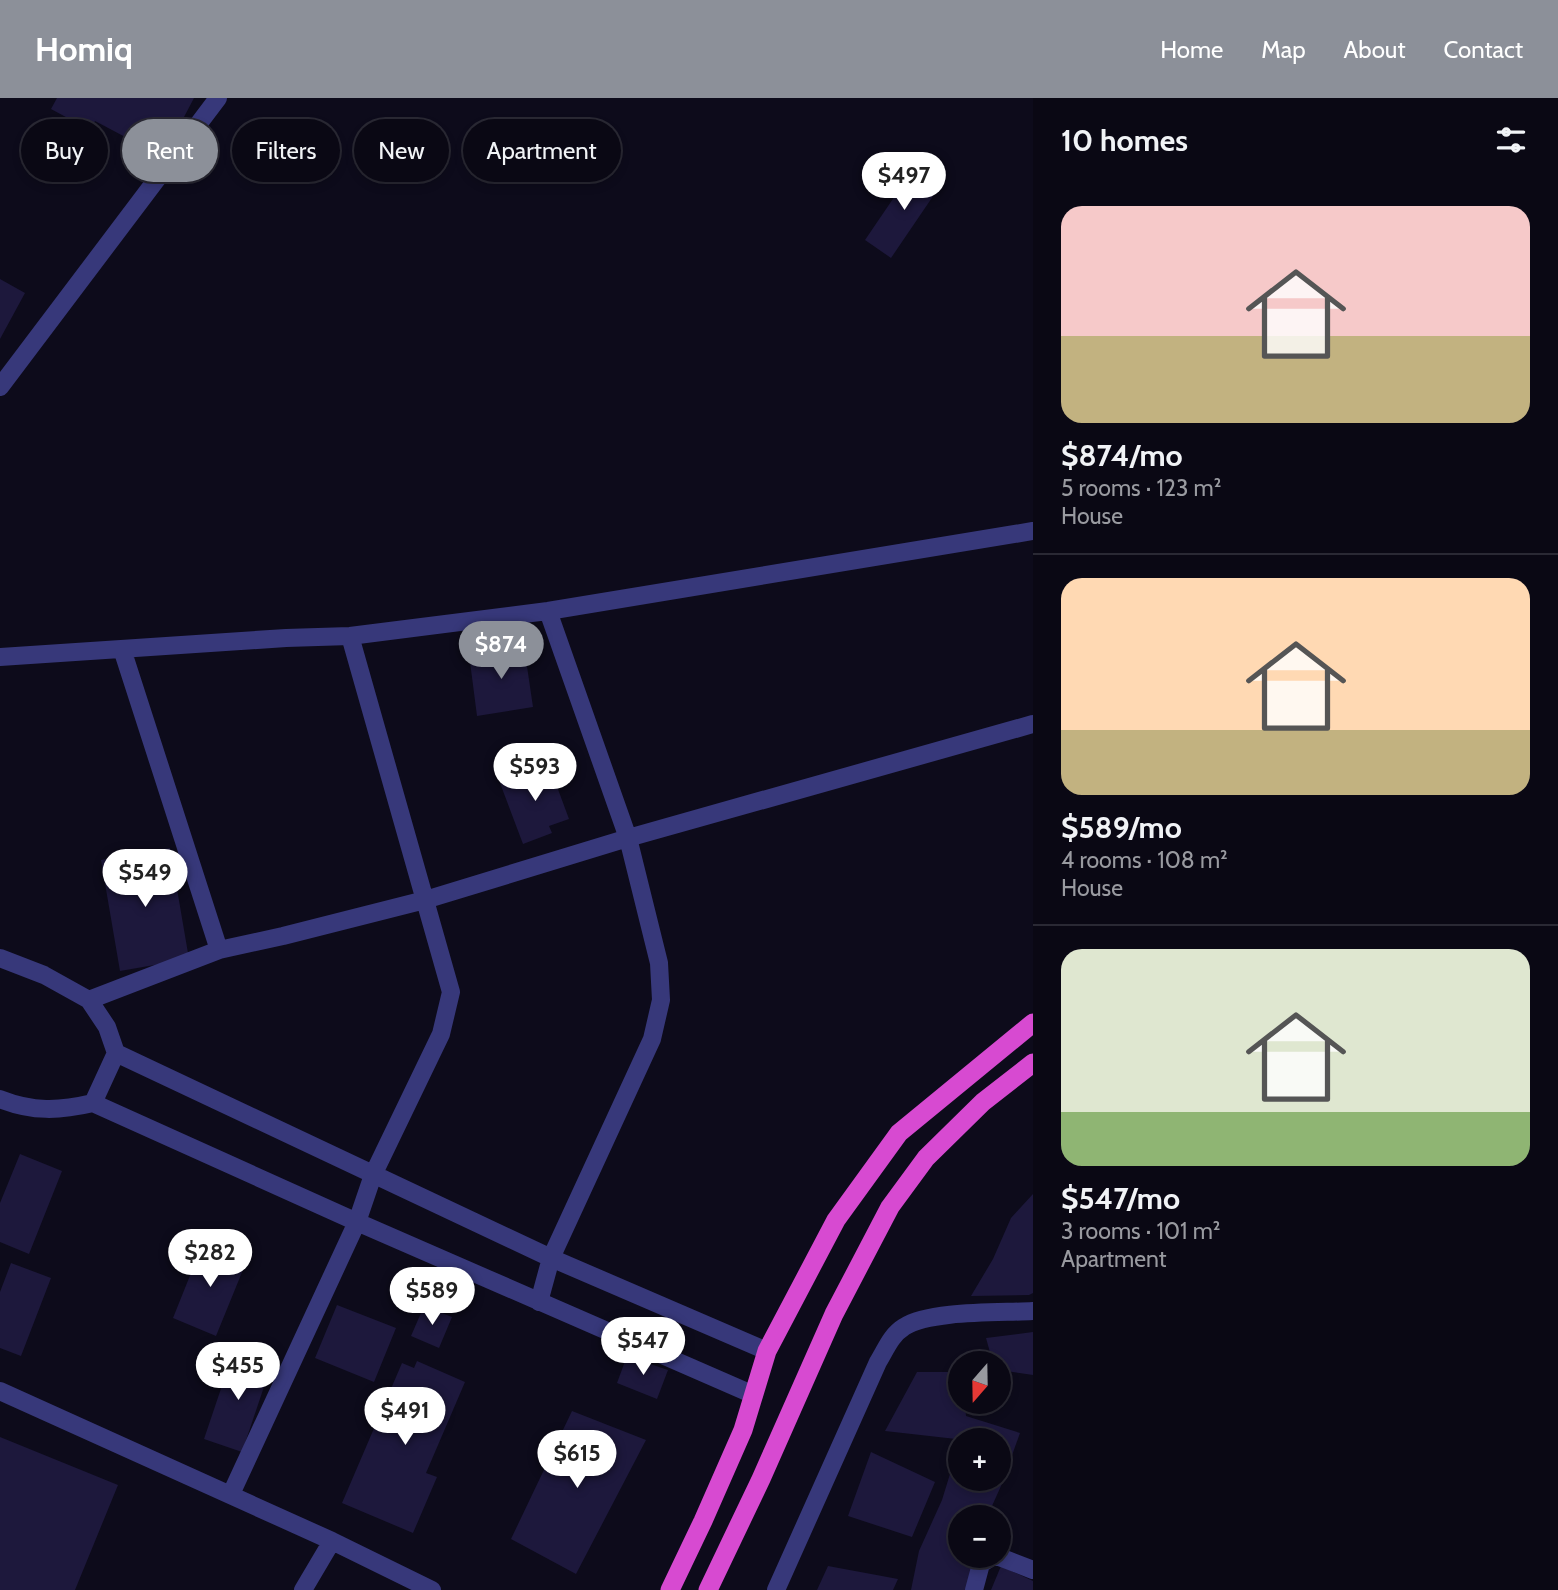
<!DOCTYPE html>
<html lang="en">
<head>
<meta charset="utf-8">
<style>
  :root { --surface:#0a0814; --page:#181622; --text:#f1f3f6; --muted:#999aa0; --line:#2a2934; --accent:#8c9099 }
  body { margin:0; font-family:Cabin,sans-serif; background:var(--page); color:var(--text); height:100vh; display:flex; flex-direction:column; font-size:26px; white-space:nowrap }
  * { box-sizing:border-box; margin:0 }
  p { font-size:23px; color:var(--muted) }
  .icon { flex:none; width:38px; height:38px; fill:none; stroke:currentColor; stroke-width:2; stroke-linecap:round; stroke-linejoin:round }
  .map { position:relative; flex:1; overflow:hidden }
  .panel { display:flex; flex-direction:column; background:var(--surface); width:525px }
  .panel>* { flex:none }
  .guide { position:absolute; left:21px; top:21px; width:665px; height:63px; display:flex; gap:14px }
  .needle { width:46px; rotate:200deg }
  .tools { position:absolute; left:948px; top:1253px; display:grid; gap:14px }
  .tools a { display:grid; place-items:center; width:63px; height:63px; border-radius:50%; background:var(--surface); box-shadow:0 4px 10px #0003,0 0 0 2px var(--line); font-size:35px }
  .price { position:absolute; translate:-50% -60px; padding:0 16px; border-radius:24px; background:#fff; color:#222; font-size:23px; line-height:46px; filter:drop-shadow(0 2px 4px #0008) }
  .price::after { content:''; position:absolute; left:50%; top:42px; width:21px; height:16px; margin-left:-10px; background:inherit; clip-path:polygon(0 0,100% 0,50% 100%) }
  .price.on { background:var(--accent); color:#fff }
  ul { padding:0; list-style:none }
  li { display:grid; align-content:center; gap:14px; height:371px; padding:0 28px }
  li+li { border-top:2px solid var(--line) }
  li span { display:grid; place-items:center; height:217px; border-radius:21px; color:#555 }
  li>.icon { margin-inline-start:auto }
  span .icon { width:126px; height:126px; fill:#fffc; stroke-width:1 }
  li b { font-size:30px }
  h2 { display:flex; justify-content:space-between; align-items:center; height:84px; padding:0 28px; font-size:30px }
  .pill { padding:0 24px; border-radius:32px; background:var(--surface); box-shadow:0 4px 10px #0003,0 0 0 2px var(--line); font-size:24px; line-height:63px }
  .pill.on { background:var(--accent); color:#fff }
  header { display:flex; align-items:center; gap:42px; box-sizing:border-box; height:98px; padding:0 35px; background:var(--accent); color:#fff }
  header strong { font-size:33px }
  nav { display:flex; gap:38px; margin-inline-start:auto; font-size:24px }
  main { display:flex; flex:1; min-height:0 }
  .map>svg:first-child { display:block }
</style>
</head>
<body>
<header>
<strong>Homiq</strong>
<nav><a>Home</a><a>Map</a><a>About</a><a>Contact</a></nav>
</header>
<main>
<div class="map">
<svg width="1033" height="1492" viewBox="0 0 1033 1492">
  <rect width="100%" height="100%" fill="#0d0b1b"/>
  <path fill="#1d183c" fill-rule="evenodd" d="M57,0H194L163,59L95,23L90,32L51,11Z
    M916,67L942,85L891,160L865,142Z
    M0,181L25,195L0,241Z
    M524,548L533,609L477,618L469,556Z
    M549,667L569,721L549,728L552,735L523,746L500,685Z
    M170,750L189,861L120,873L101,762Z
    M20,1056L62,1073L29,1156L0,1144V1105Z
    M1033,1096V1195L1029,1197L971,1198L993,1161L1011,1120Z
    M203,1145L247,1162L216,1238L173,1220Z
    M11,1165L51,1180L21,1258L0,1250V1194Z
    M337,1207L396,1230L374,1284L315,1260Z
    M424,1208L452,1219L439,1250L411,1238Z
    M1033,1234V1277L999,1272V1265H993L986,1240Z
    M233,1255L271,1268L242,1354L204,1341Z
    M627,1258L668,1272L657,1301L617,1285Z
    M417,1263L465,1284L426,1375L437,1379L413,1435L342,1405L402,1265L414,1270Z
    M917,1274H961V1304H965L966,1318L1020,1335L1001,1388L987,1419H961V1458H977L966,1492H911L919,1453L942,1402L954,1363L956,1341L885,1333ZM961,1342H999V1381H961Z
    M572,1313L646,1342L576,1476L511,1441Z
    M0,1339L118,1387L75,1492H0Z
    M871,1354L935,1384L912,1439L848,1418Z
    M828,1468L898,1481L893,1492H817Z
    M1001,1468L1033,1483V1492H991Z"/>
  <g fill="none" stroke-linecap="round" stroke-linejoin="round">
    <path stroke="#37387a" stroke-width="18" d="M0,289L218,0
      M122,551L219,852
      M0,559L286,540L350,538L548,513L1033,433
      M0,860L44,877L89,902L107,929L116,955L551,1160L767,1253
      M89,902L219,852L283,838L425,802L628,740L1033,626
      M0,1001C33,1014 59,1013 93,1005L357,1124L754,1297
      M93,1005L116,955
      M539,1204L551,1160L652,941L661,902L659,865L628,740L548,513
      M0,1293L332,1443L432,1492
      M231,1396L357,1124L373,1077L441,936L451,894L350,538
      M997,1458L1033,1472
      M303,1492L332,1443
      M776,1492L878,1264C886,1251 891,1237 904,1229C930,1212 1001,1215 1033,1213
      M974,1492L981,1466L993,1458"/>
    <path stroke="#d74ad1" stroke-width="19" d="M670,1492L703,1423L743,1332L767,1253L836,1122L899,1035L1033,925
      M708,1492L761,1381L834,1216L890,1109L926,1060L983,1004L1033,965"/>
  </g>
</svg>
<div class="tools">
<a><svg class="needle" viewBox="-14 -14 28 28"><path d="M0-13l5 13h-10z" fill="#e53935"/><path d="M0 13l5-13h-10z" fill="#999aa0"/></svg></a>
<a>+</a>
<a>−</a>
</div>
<b class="price" style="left:904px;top:114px">$497</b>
<b class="price on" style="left:501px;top:583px">$874</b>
<b class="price" style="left:535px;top:705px">$593</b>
<b class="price" style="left:145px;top:811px">$549</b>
<b class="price" style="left:210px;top:1191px">$282</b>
<b class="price" style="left:432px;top:1229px">$589</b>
<b class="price" style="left:643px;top:1279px">$547</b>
<b class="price" style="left:238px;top:1304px">$455</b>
<b class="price" style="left:405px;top:1349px">$491</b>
<b class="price" style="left:577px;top:1392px">$615</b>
<div class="guide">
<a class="pill">Buy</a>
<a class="pill on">Rent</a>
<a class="pill">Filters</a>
<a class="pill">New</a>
<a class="pill">Apartment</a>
</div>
</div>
<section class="panel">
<h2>10 homes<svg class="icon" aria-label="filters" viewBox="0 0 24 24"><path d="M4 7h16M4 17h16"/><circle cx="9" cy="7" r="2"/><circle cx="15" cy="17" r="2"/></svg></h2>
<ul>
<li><span style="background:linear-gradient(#f6c9c9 60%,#c2b280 0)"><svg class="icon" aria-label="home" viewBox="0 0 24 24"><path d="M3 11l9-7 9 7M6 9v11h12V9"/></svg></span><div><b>$874/mo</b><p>5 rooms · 123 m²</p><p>House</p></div></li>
<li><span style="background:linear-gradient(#ffd9b3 70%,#c2b280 0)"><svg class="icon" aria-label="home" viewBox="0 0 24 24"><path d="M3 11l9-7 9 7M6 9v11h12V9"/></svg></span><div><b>$589/mo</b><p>4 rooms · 108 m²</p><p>House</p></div></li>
<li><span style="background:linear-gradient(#dfe7d0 75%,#8fb573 0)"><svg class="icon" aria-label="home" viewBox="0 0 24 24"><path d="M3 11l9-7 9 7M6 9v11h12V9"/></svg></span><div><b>$547/mo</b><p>3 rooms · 101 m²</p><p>Apartment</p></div></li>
</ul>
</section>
</main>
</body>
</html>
